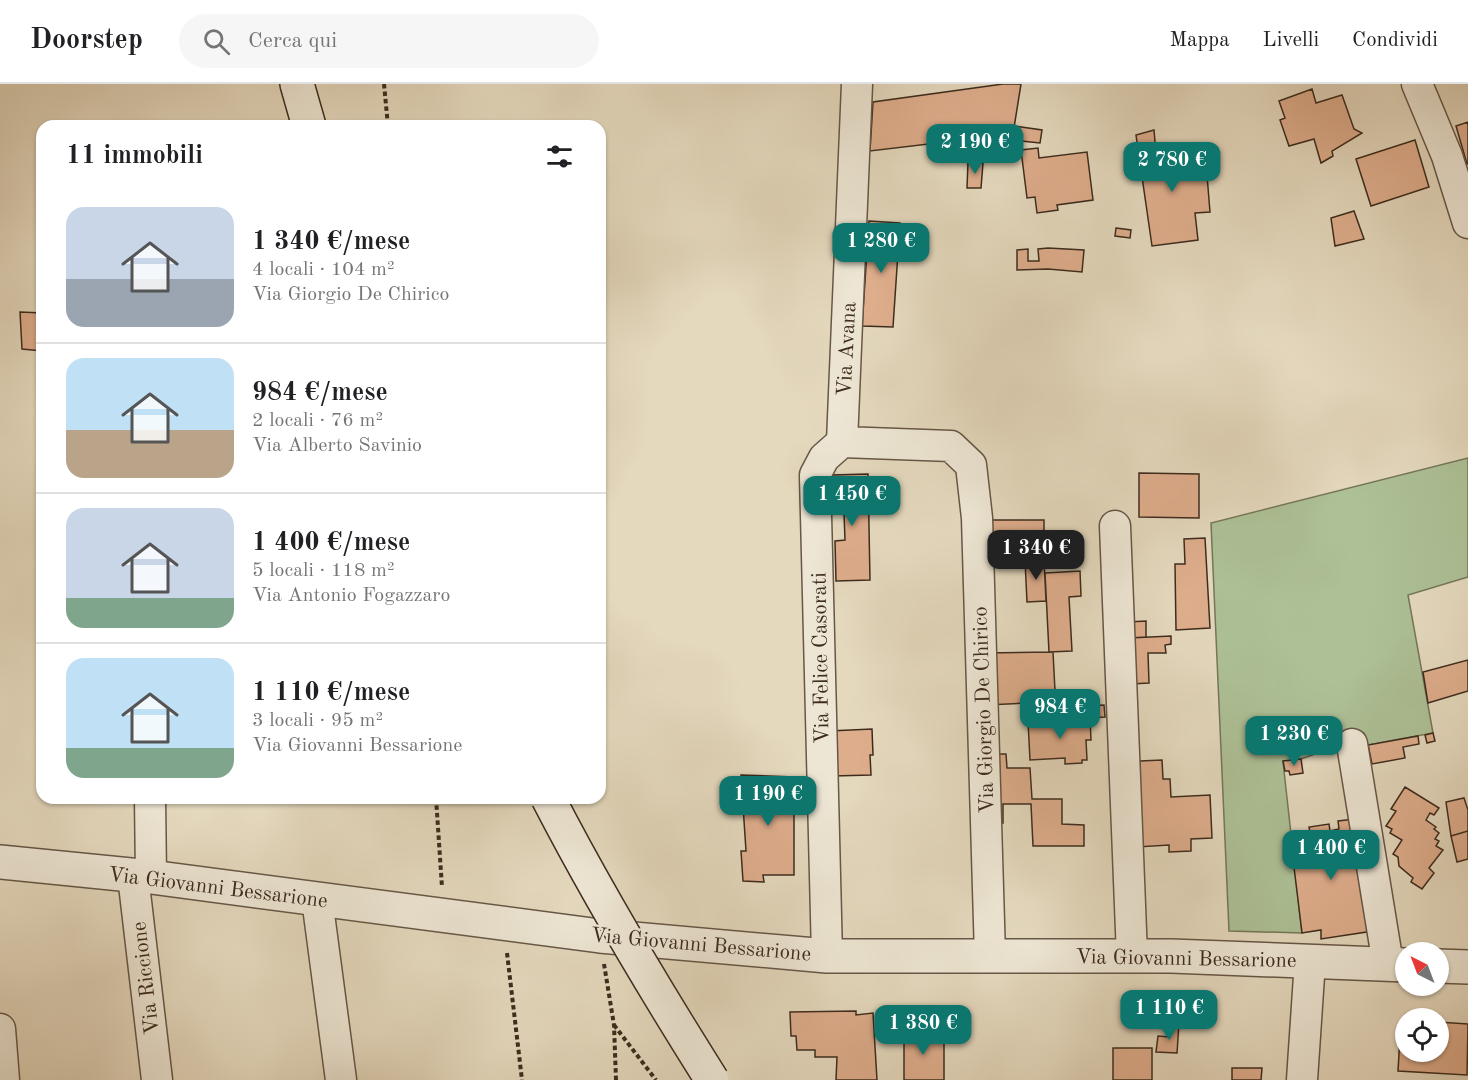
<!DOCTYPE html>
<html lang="it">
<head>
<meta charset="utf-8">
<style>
  :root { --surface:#fff; --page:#f6f6f6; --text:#202124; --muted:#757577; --line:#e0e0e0; --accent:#0f766e }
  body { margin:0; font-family:"Old Standard TT",serif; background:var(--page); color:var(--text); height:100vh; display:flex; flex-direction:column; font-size:22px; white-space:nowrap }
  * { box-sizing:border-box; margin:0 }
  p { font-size:20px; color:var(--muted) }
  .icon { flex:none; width:33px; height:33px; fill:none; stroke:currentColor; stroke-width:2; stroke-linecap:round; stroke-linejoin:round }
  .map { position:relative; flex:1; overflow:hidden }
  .side { position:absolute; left:36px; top:36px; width:570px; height:684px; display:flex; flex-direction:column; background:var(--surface); border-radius:18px; box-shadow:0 2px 4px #0004 }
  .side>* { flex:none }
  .needle { width:39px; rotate:318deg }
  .tools { position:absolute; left:1395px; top:858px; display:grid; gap:12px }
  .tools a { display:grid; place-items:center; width:54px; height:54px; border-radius:50%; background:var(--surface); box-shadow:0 2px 4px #0004; font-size:30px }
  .price { position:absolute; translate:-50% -51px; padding:0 14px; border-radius:12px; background:var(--accent); color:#fff; font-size:20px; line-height:39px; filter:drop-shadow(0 2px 3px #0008) }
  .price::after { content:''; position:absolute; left:50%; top:36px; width:18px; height:14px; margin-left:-9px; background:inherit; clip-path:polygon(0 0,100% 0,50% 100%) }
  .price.on { background:#222; color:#fff }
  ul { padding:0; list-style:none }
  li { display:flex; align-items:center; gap:18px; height:150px; padding:0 30px }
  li+li { border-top:2px solid var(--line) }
  li span { display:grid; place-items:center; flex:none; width:168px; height:120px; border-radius:18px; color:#555 }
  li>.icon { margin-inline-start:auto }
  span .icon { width:72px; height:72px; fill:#fffc; stroke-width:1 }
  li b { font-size:26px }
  h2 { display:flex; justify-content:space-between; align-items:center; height:72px; padding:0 30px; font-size:26px }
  header { display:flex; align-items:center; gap:36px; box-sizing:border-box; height:84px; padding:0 30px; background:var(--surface); border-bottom:2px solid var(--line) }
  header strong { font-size:28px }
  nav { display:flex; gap:33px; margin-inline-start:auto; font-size:21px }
  .search { width:420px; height:54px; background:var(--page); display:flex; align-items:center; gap:15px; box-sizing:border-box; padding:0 21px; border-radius:33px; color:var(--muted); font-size:22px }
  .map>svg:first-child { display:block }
</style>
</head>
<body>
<header>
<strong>Doorstep</strong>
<div class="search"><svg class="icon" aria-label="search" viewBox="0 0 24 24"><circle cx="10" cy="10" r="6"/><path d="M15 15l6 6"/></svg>Cerca qui</div>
<nav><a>Mappa</a><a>Livelli</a><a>Condividi</a></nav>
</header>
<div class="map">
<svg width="1468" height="996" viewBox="0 0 1468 996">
  <rect width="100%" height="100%" fill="#e4d8bd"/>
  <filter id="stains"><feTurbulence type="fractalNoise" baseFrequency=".00333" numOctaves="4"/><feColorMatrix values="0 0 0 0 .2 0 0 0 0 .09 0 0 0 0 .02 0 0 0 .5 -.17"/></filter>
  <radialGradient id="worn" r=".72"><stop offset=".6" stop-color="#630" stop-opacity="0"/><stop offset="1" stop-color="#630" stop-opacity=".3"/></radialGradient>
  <path fill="#adc096" stroke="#75765a" stroke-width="1.5" d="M1468,374V493L1408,511L1433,649L1368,661L1364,649C1344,643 1330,648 1324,667L1301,675L1283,678L1302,849L1229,847L1211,439Z"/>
  <path fill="#dead8c" stroke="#3d2c1e" stroke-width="1.5" d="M1003,0H1021L1013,50L870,67L873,18Z
    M1312,5L1316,19L1342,11L1354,45L1362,49L1332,67L1333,72L1321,79L1314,55L1289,62L1280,36L1285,34L1279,17Z
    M1468,38V80H1467L1456,42Z
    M1014,42L1042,46L1040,59L1012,56Z
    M1154,46L1156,69H1164V75L1199,71L1201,92L1207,91L1210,128L1195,129L1198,156L1152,162L1136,51Z
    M1415,56L1429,103L1371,122L1356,75Z
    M1038,64L1039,74L1087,68L1093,116L1057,121L1058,126L1037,129L1035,113L1027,114L1021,66Z
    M968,78L983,79L981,104H967Z
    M1354,127L1364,155L1335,162L1331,134Z
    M869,137L900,139L893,243L862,242Z
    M1116,144L1131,146L1130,154L1115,152Z
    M1048,164L1084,166L1082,188L1048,185L1017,186V166L1028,165V177H1039L1038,165Z
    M20,228L42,229V267L22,265Z
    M1139,389L1199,390V434L1139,433Z
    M868,390L870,496L836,497L835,457L845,456L844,429H832V391Z
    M982,436H1044V453H1023L1022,481H992Z
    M1205,454L1210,544L1176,546L1175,480H1185L1184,455Z
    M1044,475L1046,517L1027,518L1025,476Z
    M1080,487L1081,512L1069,513L1072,567L1049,568L1045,489Z
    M1146,537V553L1129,554L1128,538Z
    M1171,552V560L1165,561L1166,569H1148L1149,599L1131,600L1129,554Z
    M1053,568L1055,607L1081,606L1082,622L1104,621L1105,633L1028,637L1027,619L987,621L986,569Z
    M1468,576V607L1428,619L1423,588Z
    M1090,634L1091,656H1086L1087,676H1082V679L1065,680V674L1030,676L1028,637Z
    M872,645L873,671H870L871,691L833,692L829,647Z
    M1433,649L1435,657L1427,659L1425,651Z
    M1418,652L1419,660L1403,663L1405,674L1372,680L1368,661Z
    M990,670H1006L1007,684H1030L1032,715H1062V740L1084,741V762H1033L1031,720H1003V739H991Z
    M1301,675L1303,689L1290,691L1289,687H1285L1283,677Z
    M1162,676L1163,695H1170L1171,713L1210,711L1212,754L1191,755V767L1169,768V761L1137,763L1135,697H1140V677Z
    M741,691L794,693V791H763L764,798L743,797L741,767H746Z
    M1405,703L1439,724L1434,731L1430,729L1426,736L1436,743L1434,745L1439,749L1435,755L1439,757L1436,762L1443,766L1429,784L1434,789L1422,805L1411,798L1413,794L1399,782L1398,773L1393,770L1402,756L1390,749L1392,745L1386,742L1396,727L1391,725Z
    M1464,714L1468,726V747L1451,752L1446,718Z
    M1355,735L1373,847L1321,855V846L1302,849L1290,750L1310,748L1309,743L1329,740L1330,747L1339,745L1338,737Z
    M1468,747V775L1457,778L1451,752Z
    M856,927V931L873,929L877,996H836L837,973H815V966H797L796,952H791L790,928Z
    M1401,936H1406V968H1438V938L1468,940L1467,991L1398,987Z
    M1170,939H1179L1177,969L1156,968L1158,952L1170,953Z
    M904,946H927V953H944V996H904Z
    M1113,964H1152V996H1113Z
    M1232,984H1262L1261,996H1232Z"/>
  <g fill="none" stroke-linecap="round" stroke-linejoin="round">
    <defs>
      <path id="minor" d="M857,0L842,358L951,362L971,381L977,434L990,872
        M1417,0L1447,72L1468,139
        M1115,442L1132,872
        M1352,660L1388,880
        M150,714L151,793
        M133,792L157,996
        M317,815L341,996
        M827,872L815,391L824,374L842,358
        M0,945L4,996
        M1302,996L1310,877"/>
      <path id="tertiary" d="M0,778L151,793L600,852L827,872H1171L1406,881
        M1438,882L1468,883"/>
      <path id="secondary" d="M297,0L309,42"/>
    </defs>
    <use href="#minor" stroke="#675746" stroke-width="33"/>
    <use href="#tertiary" stroke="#675746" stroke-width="36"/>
    <use href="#secondary" stroke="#3d2c1e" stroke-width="36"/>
    <path stroke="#3d2c1e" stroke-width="4" stroke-dasharray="4.5 3" stroke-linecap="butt" d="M384,0L388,42
      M436,714L442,803
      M507,869L522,996
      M604,880L614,941L616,996
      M614,941L656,996"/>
    <use href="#minor" stroke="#ede6d4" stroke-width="30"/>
    <use href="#tertiary" stroke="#ede6d4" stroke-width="33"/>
    <use href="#secondary" stroke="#ede6d4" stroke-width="33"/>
    <defs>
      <path id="secondary-bridge" d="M548,714C598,811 654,904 712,996"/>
    </defs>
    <use href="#secondary-bridge" stroke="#3d2c1e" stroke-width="36" stroke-linecap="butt"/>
    <use href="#secondary-bridge" stroke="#ede6d4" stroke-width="33"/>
  </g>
  <g text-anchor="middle" stroke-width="4.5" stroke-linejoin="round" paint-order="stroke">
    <g font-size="21" fill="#3d2c1e" stroke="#ede6d4">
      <text transform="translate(846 265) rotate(-87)" y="7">Via Avana</text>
      <text transform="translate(820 574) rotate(-91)" y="7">Via Felice Casorati</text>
      <text transform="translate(983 626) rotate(-92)" y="7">Via Giorgio De Chirico</text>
      <text transform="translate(218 803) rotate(7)" y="7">Via Giovanni Bessarione</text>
      <text transform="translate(701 860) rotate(5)" y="7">Via Giovanni Bessarione</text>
      <text transform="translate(1186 874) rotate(1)" y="7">Via Giovanni Bessarione</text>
      <text transform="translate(145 894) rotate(-97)" y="7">Via Riccione</text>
    </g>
  </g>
  <rect width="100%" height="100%" filter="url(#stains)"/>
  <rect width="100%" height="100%" fill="url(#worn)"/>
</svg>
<div class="tools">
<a><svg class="needle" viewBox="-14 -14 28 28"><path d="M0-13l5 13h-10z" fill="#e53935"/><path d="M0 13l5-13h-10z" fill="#757577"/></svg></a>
<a><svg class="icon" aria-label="locate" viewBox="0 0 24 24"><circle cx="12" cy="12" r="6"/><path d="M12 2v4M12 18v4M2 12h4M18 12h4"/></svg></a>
</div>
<b class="price" style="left:975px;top:91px">2 190 €</b>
<b class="price" style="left:1172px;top:109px">2 780 €</b>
<b class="price" style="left:881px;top:190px">1 280 €</b>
<b class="price" style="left:852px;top:443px">1 450 €</b>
<b class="price on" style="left:1036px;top:497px">1 340 €</b>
<b class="price" style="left:1060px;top:656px">984 €</b>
<b class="price" style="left:1294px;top:683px">1 230 €</b>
<b class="price" style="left:768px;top:743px">1 190 €</b>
<b class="price" style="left:1331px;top:797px">1 400 €</b>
<b class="price" style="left:1169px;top:957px">1 110 €</b>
<b class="price" style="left:923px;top:972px">1 380 €</b>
<section class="side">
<h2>11 immobili<svg class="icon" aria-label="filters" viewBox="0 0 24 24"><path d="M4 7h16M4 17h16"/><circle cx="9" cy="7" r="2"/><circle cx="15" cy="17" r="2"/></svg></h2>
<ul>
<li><span style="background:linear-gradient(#c9d6e8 60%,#9aa5b1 0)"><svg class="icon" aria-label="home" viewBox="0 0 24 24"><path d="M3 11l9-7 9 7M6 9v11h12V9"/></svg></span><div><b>1 340 €/mese</b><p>4 locali · 104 m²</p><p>Via Giorgio De Chirico</p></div></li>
<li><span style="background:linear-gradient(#bfe0f5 60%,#b9a48a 0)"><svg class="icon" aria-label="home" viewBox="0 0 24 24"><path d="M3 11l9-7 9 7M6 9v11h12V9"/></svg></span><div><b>984 €/mese</b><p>2 locali · 76 m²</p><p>Via Alberto Savinio</p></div></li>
<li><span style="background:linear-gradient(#c9d6e8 75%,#7fa58c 0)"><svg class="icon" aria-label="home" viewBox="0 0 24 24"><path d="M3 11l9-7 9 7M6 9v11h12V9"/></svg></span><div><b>1 400 €/mese</b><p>5 locali · 118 m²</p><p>Via Antonio Fogazzaro</p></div></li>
<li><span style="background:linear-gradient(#bfe0f5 75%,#7fa58c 0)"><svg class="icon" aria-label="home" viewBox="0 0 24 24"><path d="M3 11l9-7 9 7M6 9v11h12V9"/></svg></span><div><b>1 110 €/mese</b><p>3 locali · 95 m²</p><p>Via Giovanni Bessarione</p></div></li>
</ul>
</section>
</div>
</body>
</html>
